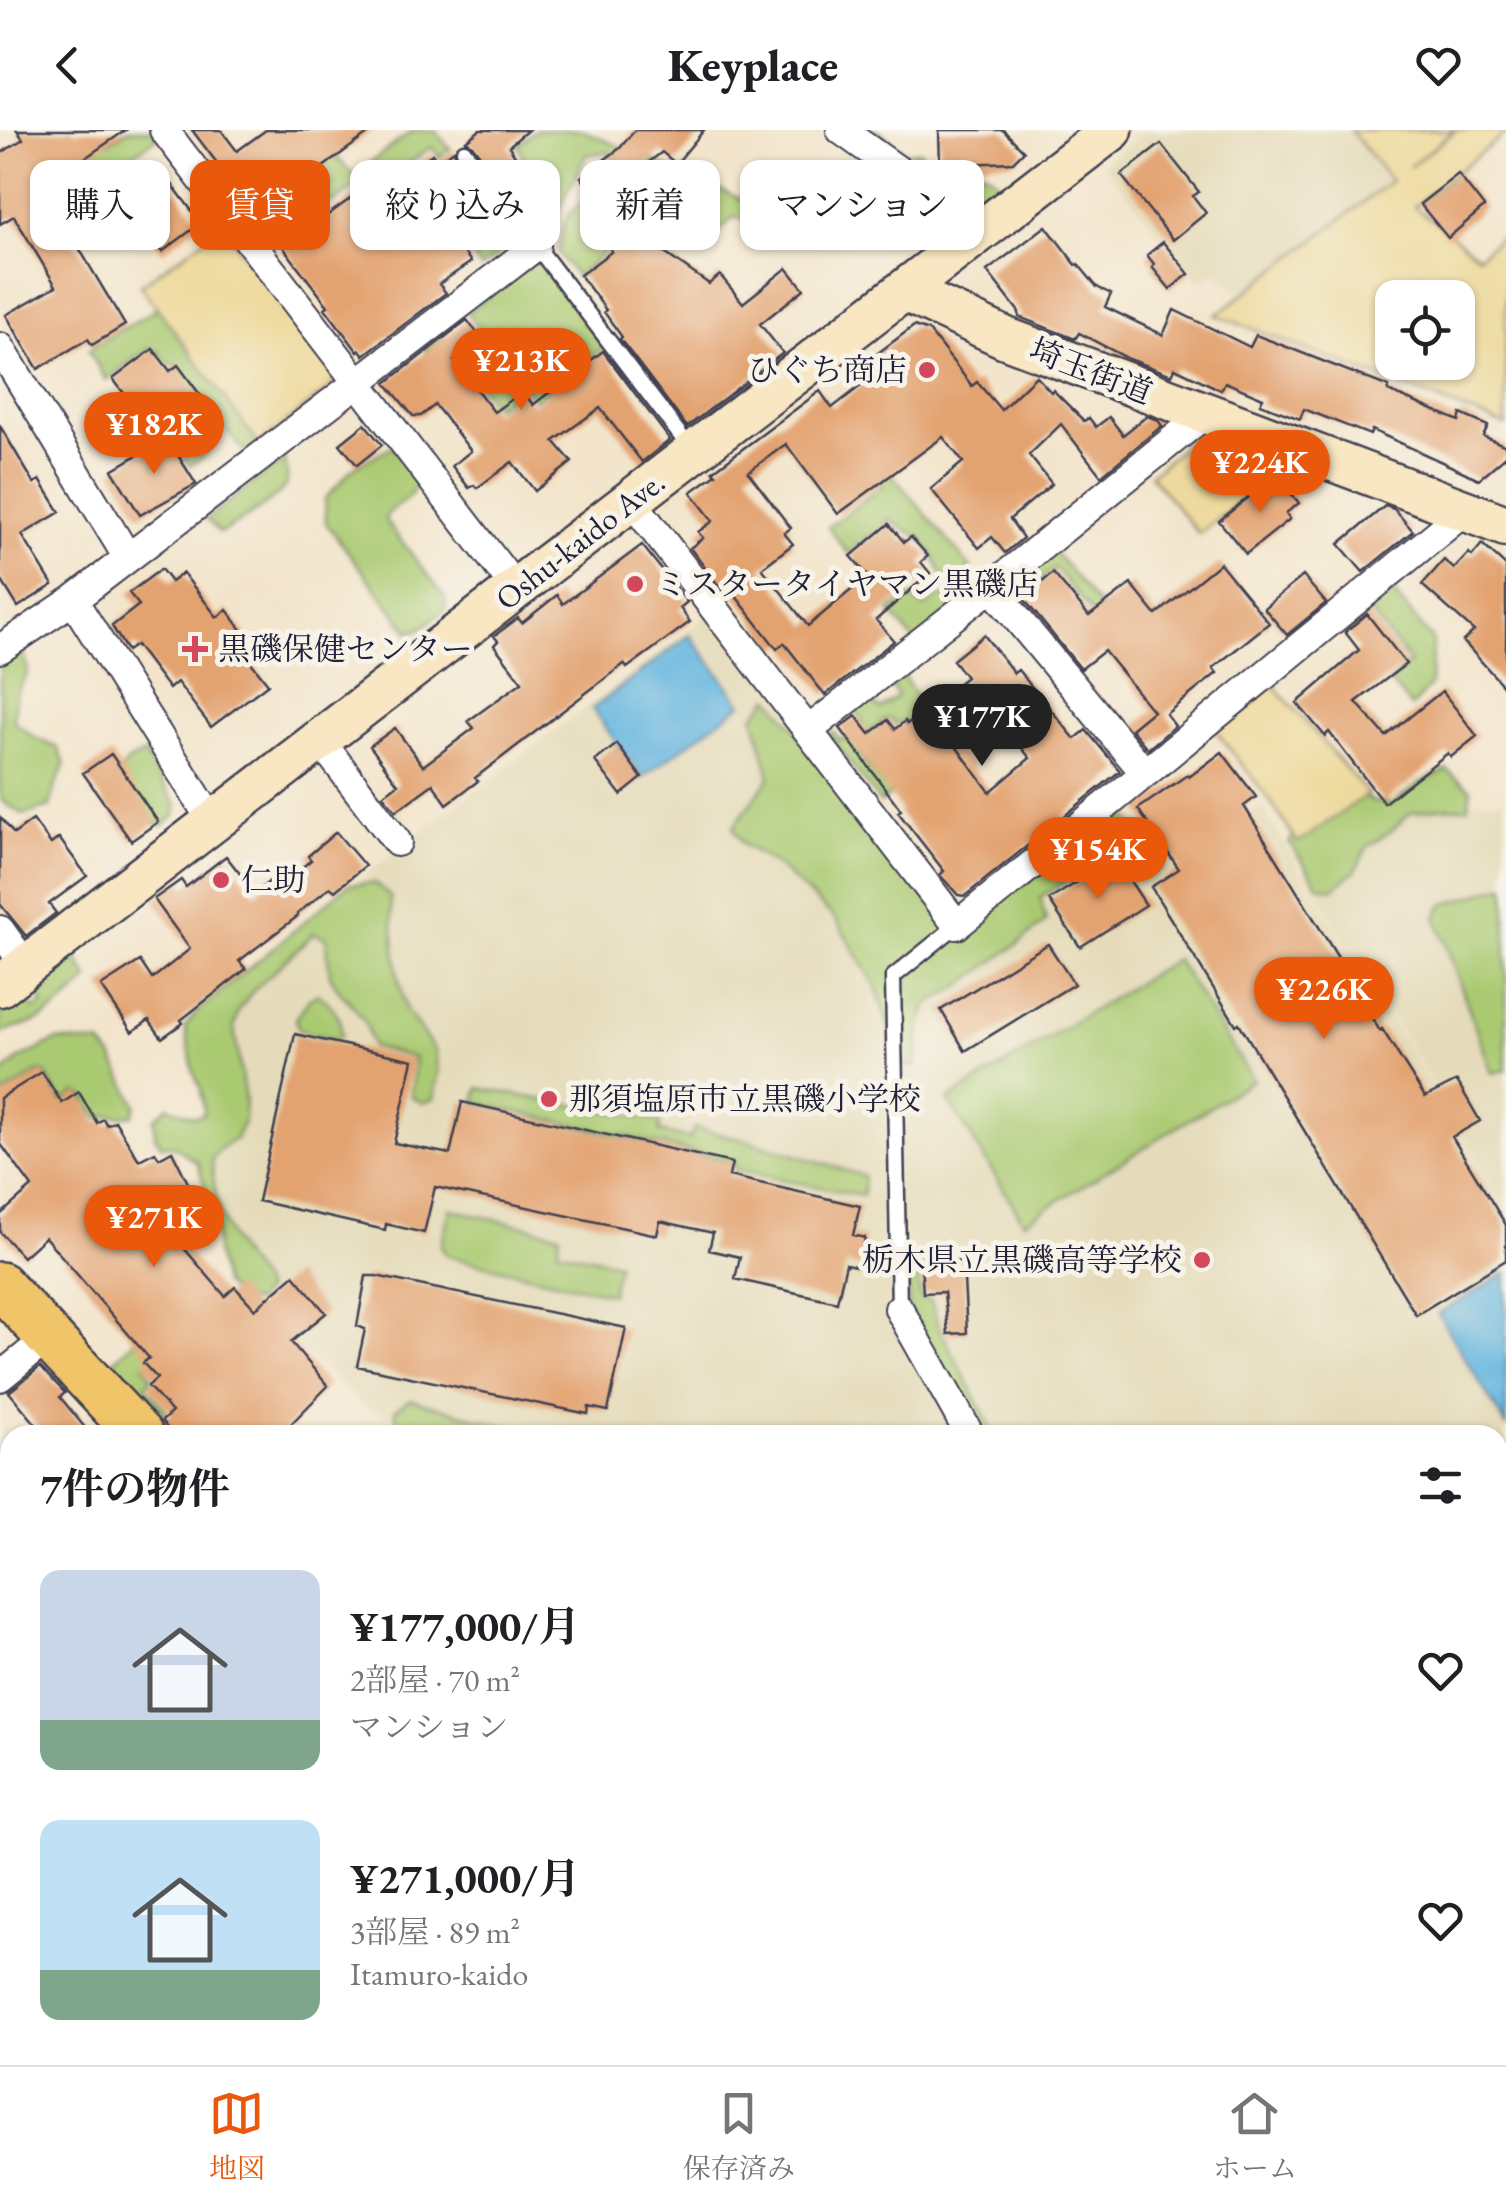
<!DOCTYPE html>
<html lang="ja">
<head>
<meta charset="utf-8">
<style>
  :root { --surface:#fff; --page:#f2f2f2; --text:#202124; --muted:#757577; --line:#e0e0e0; --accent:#ea580c }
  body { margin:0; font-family:"EB Garamond","Noto Serif JP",serif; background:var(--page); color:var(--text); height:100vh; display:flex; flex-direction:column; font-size:38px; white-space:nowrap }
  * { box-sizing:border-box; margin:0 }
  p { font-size:32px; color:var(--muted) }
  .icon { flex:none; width:55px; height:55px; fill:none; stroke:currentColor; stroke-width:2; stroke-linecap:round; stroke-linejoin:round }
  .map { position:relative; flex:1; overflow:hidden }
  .sheet { position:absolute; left:0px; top:1295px; width:1508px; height:640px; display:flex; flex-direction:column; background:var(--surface); border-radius:30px 30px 0 0; box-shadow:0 2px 8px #0004 }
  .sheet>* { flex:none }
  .banner { position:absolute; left:30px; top:30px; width:1000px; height:90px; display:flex; gap:20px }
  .buttons { position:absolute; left:1375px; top:150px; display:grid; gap:20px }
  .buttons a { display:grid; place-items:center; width:100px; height:100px; border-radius:20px; background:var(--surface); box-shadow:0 2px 8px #0004; font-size:50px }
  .price { position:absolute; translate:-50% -85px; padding:0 22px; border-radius:35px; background:var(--accent); color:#fff; font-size:32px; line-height:65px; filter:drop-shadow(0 2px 5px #0008) }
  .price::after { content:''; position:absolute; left:50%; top:60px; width:30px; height:22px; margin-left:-15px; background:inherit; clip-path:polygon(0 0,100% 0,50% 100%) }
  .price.selected { background:#222; color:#fff }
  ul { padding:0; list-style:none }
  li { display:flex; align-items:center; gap:30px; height:250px; padding:0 40px }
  li span { display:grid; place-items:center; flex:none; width:280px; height:200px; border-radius:20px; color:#555 }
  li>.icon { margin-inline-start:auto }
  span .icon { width:120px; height:120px; fill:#fffc; stroke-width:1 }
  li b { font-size:42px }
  h2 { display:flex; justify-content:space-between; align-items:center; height:120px; padding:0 40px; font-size:42px }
  .chip { padding:0 35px; border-radius:20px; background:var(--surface); box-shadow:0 2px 8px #0004; font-size:35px; line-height:90px }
  .chip.selected { background:var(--accent); color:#fff }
  header { display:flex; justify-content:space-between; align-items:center; height:130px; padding:0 40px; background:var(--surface); font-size:45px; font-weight:800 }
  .tab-bar { display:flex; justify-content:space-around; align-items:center; height:140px; border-top:2px solid var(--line); background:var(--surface); font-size:28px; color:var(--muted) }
  .tab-bar a { display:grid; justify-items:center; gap:5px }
  .tab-bar .selected { color:var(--accent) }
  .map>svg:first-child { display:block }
</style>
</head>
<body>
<header><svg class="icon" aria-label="back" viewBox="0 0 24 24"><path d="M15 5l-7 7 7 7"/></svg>Keyplace<svg class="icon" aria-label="heart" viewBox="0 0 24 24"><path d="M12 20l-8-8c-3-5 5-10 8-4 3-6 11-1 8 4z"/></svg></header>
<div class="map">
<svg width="1506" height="1935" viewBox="0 0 1506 1935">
  <rect width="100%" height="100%" fill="#f7f3e8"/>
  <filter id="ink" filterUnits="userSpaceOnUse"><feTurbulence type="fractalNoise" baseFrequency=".01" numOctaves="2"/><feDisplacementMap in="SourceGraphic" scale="20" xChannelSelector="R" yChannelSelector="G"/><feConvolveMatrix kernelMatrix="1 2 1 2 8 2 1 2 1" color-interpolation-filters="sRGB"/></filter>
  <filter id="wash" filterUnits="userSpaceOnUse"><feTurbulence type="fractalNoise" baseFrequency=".0048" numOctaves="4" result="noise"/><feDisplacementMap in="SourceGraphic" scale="40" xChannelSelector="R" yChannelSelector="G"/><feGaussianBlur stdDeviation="2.25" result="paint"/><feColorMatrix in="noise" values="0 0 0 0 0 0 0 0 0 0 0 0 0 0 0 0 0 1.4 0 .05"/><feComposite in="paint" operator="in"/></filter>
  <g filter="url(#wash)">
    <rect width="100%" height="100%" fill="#f3e5cc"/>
    <path fill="#e5dbba" d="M1146,0H1352L1392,49L1242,162L1213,142L1199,152L1103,34Z
      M715,480L957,795L1121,663L1166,739L1262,677L1506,1081V1692L1498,1693V1305H970L963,1292L919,1305H441L364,1276L298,1217L246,1149L206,1048L199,889L375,737Z
      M1506,670V1077L1303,740L1423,671Z"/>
    <path fill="#aaca72" stroke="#667656" stroke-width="2.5" d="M70,0L106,12H110L128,0H152L158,7L89,55L79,40L91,33Z
      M414,0H435L450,19L439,27L432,17L382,52L384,60L375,67L362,53L332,73L324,64L332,54L321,36L332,26L340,30L353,45Z
      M535,0H582L762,78L752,91L734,87L706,114L676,125L654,114L624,80L595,104L606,121L576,147L558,123C562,99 565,79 589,69L597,76L633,47L617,24L606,22L586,25L547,104H536L499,55L527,36L518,15Z
      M869,0H878L905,23L919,21C927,28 937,39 947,40C970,43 984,31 1001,56L973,76L867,3Z
      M479,61L514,107V113L481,138L445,88L414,113L433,92Z
      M538,129L605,216L535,270L467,183Z
      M158,178L259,314L246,323L218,291L175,234L170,235L159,222L149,218L106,250L88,220Z
      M441,206L461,230L485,213L521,257L496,277L466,241L450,253L424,219Z
      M199,280L206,289L212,314L204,327L190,336L166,304Z
      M859,305L971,438L958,451L942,446C936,430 928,410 912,403C903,398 897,396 889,389L848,423L828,397L881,357L882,348Z
      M392,316L420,351L409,367L388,383L385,390L445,467L446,479L422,498L410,503L326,393L325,369L352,339Z
      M284,330C287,338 289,346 286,354C280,368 234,395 220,403L206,389Z
      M1053,420L1116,496L1098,491L1055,438L1016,470L1006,455Z
      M1389,457L1433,511L1430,556L1411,577L1390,552L1410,533L1365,476Z
      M948,465L954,467L960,477L915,512L890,482L909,466L924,478L937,468Z
      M23,518L28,542L16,564L14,592L37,609L58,618L65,634L55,657L50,677L24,685L0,670V535Z
      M900,541L915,564L920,581L950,617L934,629L909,592L901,591L895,594L891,589H886L867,603L871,612L857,623L891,664L880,673L829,605L833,602L841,611L864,592L854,577L868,567L880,579L898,566L887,550Z
      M770,567L948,794L1123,678L1147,724L1132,734L1117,720L1040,767L1046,791L1019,813L960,856L928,875L920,895L916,937L901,934L876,856L835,788L776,735L744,715L733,698L770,647L754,586Z
      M144,624L177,676L175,685L163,695L146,692L118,644L128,631Z
      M1447,640L1471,659L1468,677L1439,678L1410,683L1391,701L1367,717L1355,741L1332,759L1319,756L1289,712L1301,696L1353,660L1374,672L1391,674L1419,653Z
      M375,753L390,766L398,846L406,880L435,921L438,942L434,969L422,973L411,966L415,928L372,917L366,894L351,873L341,864L330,845L326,808L314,803L252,862L239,880L234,898L245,970L244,989L236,1009L225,1015L212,1028C213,1062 222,1098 242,1127C251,1138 259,1147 265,1160L255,1173L236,1166L223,1154L216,1121L215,1094L198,1033L174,1016L161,1015L155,1006L154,989L168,976L194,987L204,984L201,960L193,940L185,897L196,883L349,754Z
      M1506,755V940L1492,943L1436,787L1443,775Z
      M76,827L89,849C72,866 53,886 30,894C16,899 15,895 0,905V885L22,869L35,879L43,874L35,856Z
      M1176,829L1253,950L1024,1092L948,970Z
      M317,864C333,873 342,888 341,906L336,909L299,900L296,889L310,868Z
      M58,910L101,914L113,928L136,975L133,985C120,988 108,983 97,988L84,966L77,962L62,971L45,943L41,941L0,966V946L19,929Z
      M479,958L659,991L660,1002L690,1009L694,998L745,1010L864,1046L863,1066L735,1040V1032L475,972Z
      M450,1079L560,1104L558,1120L618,1133L611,1164L451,1127L444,1123L441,1114Z
      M906,1135H917L920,1167L931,1171L938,1195L995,1305H977L910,1181Z
      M177,1202L144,1237L152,1247L145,1256L166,1280L155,1291L105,1239L135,1210Z
      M410,1269L537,1305H400L395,1280Z
      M9,1373L10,1467L0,1475V1380Z
      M436,1925H550L539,1935H426Z
      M951,1925H1012L1019,1935H937Z"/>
    <path fill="#eeda9e" stroke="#887e6c" stroke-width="2.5" fill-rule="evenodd" d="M1350,0H1454L1409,37L1457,0H1506V3L1414,76L1478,126L1506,103V296L1216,185L1391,51ZM1392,168H1458V232H1392Z
      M222,97L333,240L334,248L332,256L259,314L140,155Z
      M1203,300L1289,332L1199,404L1150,345Z
      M1271,552L1368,664L1298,713L1266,665L1213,597Z"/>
    <path fill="#63b5df" stroke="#426c8d" stroke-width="2.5" d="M690,505L742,574L642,648L592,579Z
      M1506,1143V1296L1438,1184Z"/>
    <g id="blocks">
      <path fill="#e3a371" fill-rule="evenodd" d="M17,0H126L85,28L89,34L77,41L84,53L52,73L125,195L92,215L88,209L38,239L6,185L56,156L14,86L0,94V24L23,9Z
        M192,0H221L237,21L266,0H373L261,83L242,59L239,62Z
        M480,0H528L509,16L522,37L500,51L472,15L466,11Z
        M635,0H704L676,34L662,22L598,71L581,47L620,18Z
        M939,0H1003L1024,21L1013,32L940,35Z
        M1161,14L1199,62L1193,66L1206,83L1173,110L1121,45Z
        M454,20L456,27L478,56L438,85L471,132L439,154L446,163L364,225L360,220L358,222L325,178L328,176L283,117L364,59L371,69L432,24L437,32Z
        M1458,44L1484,77L1448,108L1420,74Z
        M171,53L201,93L162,122L132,82Z
        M624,84L646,110L709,154L720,145L743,173L787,138L804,159L760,194L783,223L687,297L620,209L622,207L604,182L606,180L580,145L612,121L598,105Z
        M1046,96L1076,135L1078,134L1097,157L1111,164L1105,177L1163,205L1174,180L1250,217L1256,205L1389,257L1388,261L1459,291L1461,284L1488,296L1483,306L1506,316V326L1479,349L1372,300L1370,305L1304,279L1300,289L1260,274L1263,268L1225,252L1221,260L1175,238L1172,245L1129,229L1079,203L1075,209L1019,187V182L987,141Z
        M1163,112L1189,144L1170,159L1152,137L1154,134L1147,125Z
        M467,190L483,210L454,231L494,282L523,261L533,275L603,221L670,310L642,332L600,278L554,311L572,332L535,361L512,332L477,358L474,355L469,358L452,336L471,321L435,275L421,286H413L386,253Z
        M914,196L929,201L972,256L977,252L1001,280L1036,246L1051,262L1053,260L1084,291L1089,288L1096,297L1109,287L1123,305L1147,286L1158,290L1162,296L1101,346L1061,294L1029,325L1052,354L1010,389L1023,408L1005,423L992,407L979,418L931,359L963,332L943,307L838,384L786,314L748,342L791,398L784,403L793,414L762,438L808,496L868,446L851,426L889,394L904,412L911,407L928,426L921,432L930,443L876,490L894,511L825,565L784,513L777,519L728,456L722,460L690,418L703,408L698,402L713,391L691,362L716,344L713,341L820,261L832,278L884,238L874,226Z
        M153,219L170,241L178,235L204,270L152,309L130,280L121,265L123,262L113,249Z
        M365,294L382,315L357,335L340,314Z
        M0,296L34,353L40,350L60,382L22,405L53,455L18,477L0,448Z
        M167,308L196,354L140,385L112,340Z
        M1276,345L1299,373L1286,383L1290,389L1246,424L1219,391Z
        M1385,376L1394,379L1413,401L1363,442L1339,414Z
        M1482,414L1506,436V559L1463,511L1474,501L1422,455L1444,430L1454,439L1469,423L1472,426Z
        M642,415L687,472L680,478L690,492L627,538L624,534L475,648L478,651L447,674L433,654L396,681L383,665L398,654L370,616L395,598L423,636L474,598L468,591L522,552L494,515L498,511L494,506L518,488L522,493L557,465L563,474Z
        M1220,433L1269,493L1213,538L1217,543L1166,584L1175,596L1148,619L1131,599L1153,581L1104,521L1081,539L1023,468L1053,443L1089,486L1131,454L1156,485Z
        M161,439L171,452L183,443L217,487L227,480L249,509L239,517L268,554L211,597L177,552L169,559L136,515L127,521L112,496L139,475L129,463Z
        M1303,446L1326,473L1287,505L1264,478Z
        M1367,484L1406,534L1356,572L1386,606L1442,561L1477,606L1451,627L1448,623L1384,673L1329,602L1325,606L1297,573L1359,520L1345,502Z
        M984,505L1014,543L1018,540L1075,609L1086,600L1120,641L965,766L958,765L940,745L944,741L898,682L901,680L840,598L856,586L870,604L888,590L895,599L905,591L907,594L966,547L953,530ZM987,576L1030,628L990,662L949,607Z
        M617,614L642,648L621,665L595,631Z
        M1222,622L1256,667L1244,676L1340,831L1337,833L1380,901L1382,899L1425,967L1457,951L1480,991L1452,1007L1506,1095V1130L1416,1185L1239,893L1236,895L1151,757L1179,739L1138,679L1187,645L1189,647Z
        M111,624L158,692L131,711L83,643Z
        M0,687L14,704L33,690L51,714L59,708L87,746L49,774L56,783L26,806L0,774Z
        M336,702L365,736L335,761L330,757L297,784L298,786L239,831L246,839L181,890L183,893L162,908L149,890L132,902L101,856L140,831L152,849L190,819L154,769L181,750L186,757L226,726L255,763L271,750L277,758L311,730L308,726Z
        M1115,728L1146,775L1080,817L1049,770Z
        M1048,814L1074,854L965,921L941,880Z
        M295,904L413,930L394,1013L450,1024L462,972L732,1033L729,1046L860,1076L853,1105L865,1108L859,1137L846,1134L837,1172L735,1149L740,1127L709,1120L713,1103L660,1091L657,1105L435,1057L424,1103L386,1094L385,1100L258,1071Z
        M42,942L62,973L79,962L97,993L103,989L107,995L115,991L139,1030L155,1022L159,1028L172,1021L201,1079L165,1096L225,1166L235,1157L255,1179L294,1145L326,1183L291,1212L328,1256L280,1305H172L162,1291L172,1282L148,1256L157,1248L143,1233L149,1228L45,1107L23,1127L0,1102V1085L32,1057L0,1013V968Z
        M963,1131L967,1203L948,1204L944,1162L923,1163L921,1134Z
        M366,1146H376L626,1198L608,1281L589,1277L588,1284L357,1236L365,1199L357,1196Z
        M40,1237L65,1263L60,1267L91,1305H45L9,1262Z"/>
    </g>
  </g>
  <g filter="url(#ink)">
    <use href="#blocks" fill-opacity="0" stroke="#413f51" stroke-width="2.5"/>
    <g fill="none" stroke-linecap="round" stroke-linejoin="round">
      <defs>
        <path id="lane" d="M464,21L690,318
          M899,1179L893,847L957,795
          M0,1658L10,1672
          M1470,1925L1477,1935
          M675,1935L686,1925
          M1131,1935L1172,1925"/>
        <path id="street" d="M164,0L516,459
          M841,0L982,100
          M0,217L128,428
          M631,370L957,795L1121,663L1465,381
          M991,457L1145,643
          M73,470L212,691
          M0,519L73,470L536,116
          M809,600L991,457L1205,284
          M319,609L397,712
          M0,800L26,836
          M899,1179L970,1305
          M0,1247L48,1208
          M0,1771L10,1763
          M1498,1846L1506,1844
          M1257,1925L1264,1935
          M269,1935L280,1925"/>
        <path id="secondary" d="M905,161L1006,208L1506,396
          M0,856L1112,0"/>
        <path id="primary" d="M0,1155L140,1305
          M782,1925L793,1935"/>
      </defs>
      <use href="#lane" stroke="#413f51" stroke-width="19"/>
      <use href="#street" stroke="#413f51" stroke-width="32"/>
      <use href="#secondary" stroke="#413f51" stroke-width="45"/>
      <use href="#primary" stroke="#413f51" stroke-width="50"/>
      <use href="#lane" stroke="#fff" stroke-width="14"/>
      <use href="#street" stroke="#fff" stroke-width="28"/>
      <use href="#secondary" stroke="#f9e7c3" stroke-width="40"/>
      <use href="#primary" stroke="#f0c469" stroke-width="45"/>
    </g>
  </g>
  <g fill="#d1495b" stroke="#f7f3e8" stroke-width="4">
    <circle cx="927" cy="240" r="10"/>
    <circle cx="635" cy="454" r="10"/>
    <path d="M190 504h10v10h10v10h-10v10h-10v-10h-10v-10h10z"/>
    <circle cx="221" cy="750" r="10"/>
    <circle cx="549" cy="969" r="10"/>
    <circle cx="1202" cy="1130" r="10"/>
  </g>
  <g text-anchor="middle" stroke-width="10" stroke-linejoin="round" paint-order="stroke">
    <g font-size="32" fill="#22223b" stroke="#f7f3e8" text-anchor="start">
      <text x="907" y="251" text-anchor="end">ひぐち商店</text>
      <text x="655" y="465">ミスタータイヤマン黒磯店</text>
      <text x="218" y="530">黒磯保健センター</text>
      <text x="241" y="761">仁助</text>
      <text x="569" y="980">那須塩原市立黒磯小学校</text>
      <text x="1182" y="1141" text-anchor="end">栃木県立黒磯高等学校</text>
    </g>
    <g font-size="32" fill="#22223b" stroke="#f7f3e8">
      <text transform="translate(1091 241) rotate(21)" y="11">埼玉街道</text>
      <text transform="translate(580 410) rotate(-38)" y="11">Oshu-kaido Ave.</text>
    </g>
  </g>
</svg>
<div class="buttons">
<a><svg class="icon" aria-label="locate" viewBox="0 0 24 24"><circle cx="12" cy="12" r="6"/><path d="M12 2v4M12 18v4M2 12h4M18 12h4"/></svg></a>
</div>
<b class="price" style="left:521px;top:283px">¥213K</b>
<b class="price" style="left:154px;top:347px">¥182K</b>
<b class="price" style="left:1260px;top:385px">¥224K</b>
<b class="price selected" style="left:982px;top:639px">¥177K</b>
<b class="price" style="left:1098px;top:772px">¥154K</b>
<b class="price" style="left:1324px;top:912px">¥226K</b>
<b class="price" style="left:154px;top:1140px">¥271K</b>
<div class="banner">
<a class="chip">購入</a>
<a class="chip selected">賃貸</a>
<a class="chip">絞り込み</a>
<a class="chip">新着</a>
<a class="chip">マンション</a>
</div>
<section class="sheet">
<h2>7件の物件<svg class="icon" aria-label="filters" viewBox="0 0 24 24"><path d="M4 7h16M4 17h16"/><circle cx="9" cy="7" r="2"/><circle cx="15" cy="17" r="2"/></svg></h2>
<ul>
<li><span style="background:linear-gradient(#c9d6e8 75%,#7fa58c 0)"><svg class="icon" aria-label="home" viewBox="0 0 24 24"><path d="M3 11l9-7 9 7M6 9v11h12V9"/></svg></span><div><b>¥177,000/月</b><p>2部屋 · 70 m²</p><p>マンション</p></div><svg class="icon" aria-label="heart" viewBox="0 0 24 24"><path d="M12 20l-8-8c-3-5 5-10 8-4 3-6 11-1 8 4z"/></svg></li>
<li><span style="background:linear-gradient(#bfe0f5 75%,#7fa58c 0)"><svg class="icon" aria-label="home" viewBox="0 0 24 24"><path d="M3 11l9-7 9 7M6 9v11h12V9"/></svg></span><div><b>¥271,000/月</b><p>3部屋 · 89 m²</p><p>Itamuro-kaido</p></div><svg class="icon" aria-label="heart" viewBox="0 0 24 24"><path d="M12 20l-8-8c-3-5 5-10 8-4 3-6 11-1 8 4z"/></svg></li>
</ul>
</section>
</div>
<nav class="tab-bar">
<a class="selected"><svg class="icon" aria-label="map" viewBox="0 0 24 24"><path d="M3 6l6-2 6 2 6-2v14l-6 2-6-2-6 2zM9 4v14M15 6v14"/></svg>地図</a>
<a><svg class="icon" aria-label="saved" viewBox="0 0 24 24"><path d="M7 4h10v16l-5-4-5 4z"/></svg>保存済み</a>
<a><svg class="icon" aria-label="home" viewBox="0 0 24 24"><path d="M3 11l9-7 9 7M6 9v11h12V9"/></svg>ホーム</a>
</nav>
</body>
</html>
